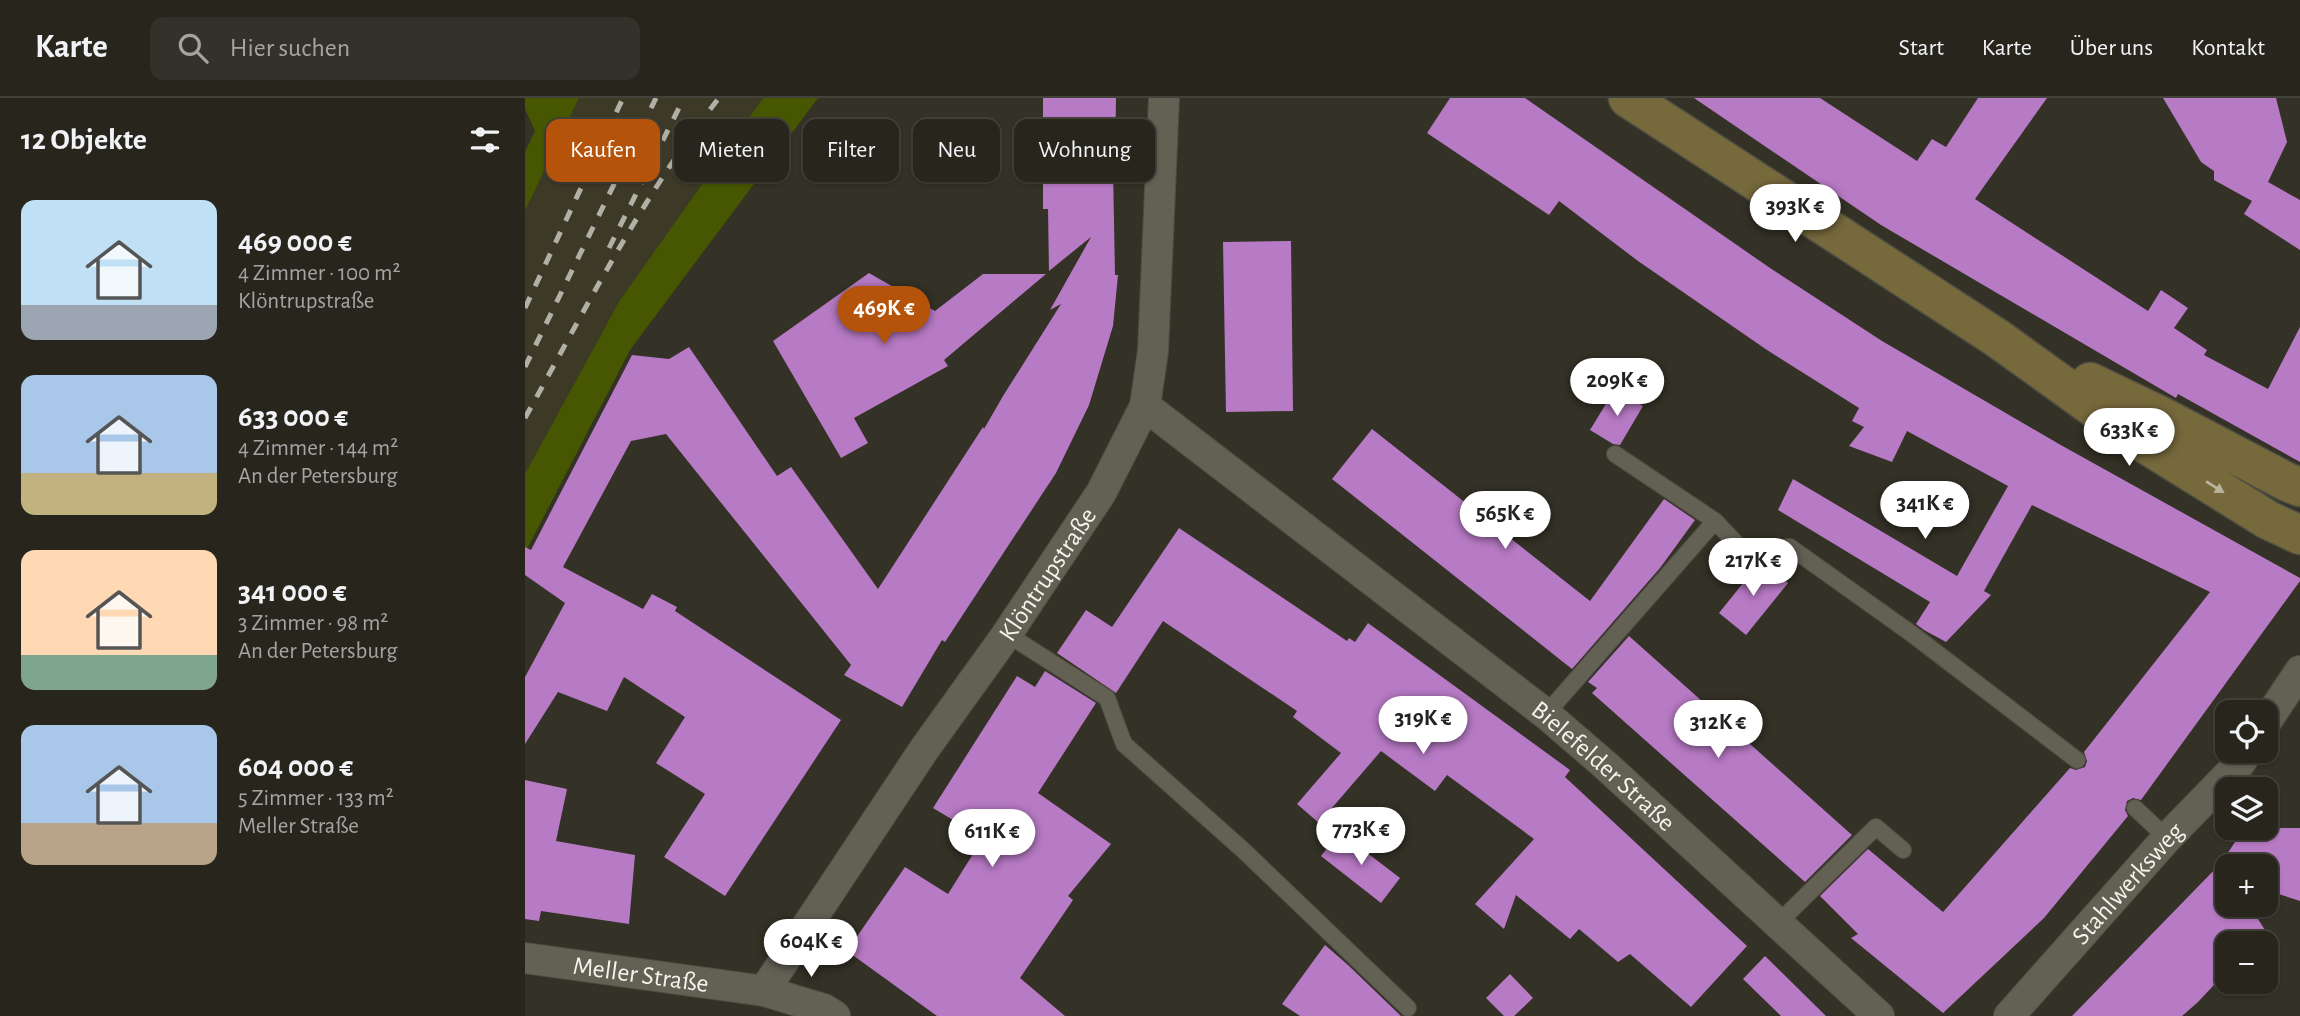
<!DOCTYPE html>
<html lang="de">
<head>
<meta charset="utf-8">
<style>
  :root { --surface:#27251c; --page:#333129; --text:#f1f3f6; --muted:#a4a5a3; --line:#43423b; --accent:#b45309 }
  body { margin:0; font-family:"Alegreya Sans",sans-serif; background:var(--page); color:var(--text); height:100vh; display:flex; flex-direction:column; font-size:26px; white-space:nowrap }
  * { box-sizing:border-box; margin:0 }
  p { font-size:23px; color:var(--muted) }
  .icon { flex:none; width:38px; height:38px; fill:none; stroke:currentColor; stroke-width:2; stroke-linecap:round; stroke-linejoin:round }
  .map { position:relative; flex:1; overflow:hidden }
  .side { display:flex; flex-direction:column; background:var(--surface); width:525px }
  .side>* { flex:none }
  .guide { position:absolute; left:21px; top:21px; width:665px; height:63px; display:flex; gap:14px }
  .fabs { position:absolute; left:1690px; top:602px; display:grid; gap:14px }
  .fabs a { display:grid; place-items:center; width:63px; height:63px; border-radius:14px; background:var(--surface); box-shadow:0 2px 5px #0004,0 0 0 2px var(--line); font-size:35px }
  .price { position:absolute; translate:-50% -60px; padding:0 16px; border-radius:24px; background:#fff; color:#222; font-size:23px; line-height:46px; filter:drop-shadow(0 2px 4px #0008) }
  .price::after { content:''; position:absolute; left:50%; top:42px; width:21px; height:16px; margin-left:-10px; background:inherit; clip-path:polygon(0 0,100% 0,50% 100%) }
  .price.selected { background:var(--accent); color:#fff }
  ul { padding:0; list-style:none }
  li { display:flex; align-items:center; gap:21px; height:175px; padding:0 21px }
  li span { display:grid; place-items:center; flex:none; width:196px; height:140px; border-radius:14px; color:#555 }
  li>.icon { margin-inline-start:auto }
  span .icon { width:84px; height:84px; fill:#fffc; stroke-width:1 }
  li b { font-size:30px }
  h2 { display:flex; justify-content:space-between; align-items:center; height:84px; padding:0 21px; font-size:30px }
  .tag { padding:0 24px; border-radius:14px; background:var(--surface); box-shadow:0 2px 5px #0004,0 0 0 2px var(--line); font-size:24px; line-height:63px }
  .tag.selected { background:var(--accent); color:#fff }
  header { display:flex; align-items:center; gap:42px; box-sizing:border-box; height:98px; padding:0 35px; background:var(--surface); border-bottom:2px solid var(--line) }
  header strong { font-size:33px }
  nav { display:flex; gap:38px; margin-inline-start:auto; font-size:24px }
  .search { width:490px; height:63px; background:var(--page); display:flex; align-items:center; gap:18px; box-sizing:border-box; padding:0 24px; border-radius:14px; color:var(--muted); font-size:26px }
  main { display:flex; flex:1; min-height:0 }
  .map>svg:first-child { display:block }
</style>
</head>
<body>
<header>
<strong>Karte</strong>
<div class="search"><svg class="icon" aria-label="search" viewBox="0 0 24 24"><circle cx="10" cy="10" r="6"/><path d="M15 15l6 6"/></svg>Hier suchen</div>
<nav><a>Start</a><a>Karte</a><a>Über uns</a><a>Kontakt</a></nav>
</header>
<main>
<section class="side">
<h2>12 Objekte<svg class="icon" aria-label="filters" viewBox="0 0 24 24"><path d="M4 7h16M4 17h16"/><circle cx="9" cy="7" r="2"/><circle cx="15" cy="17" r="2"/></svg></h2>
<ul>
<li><span style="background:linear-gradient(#bfe0f5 75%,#9aa5b1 0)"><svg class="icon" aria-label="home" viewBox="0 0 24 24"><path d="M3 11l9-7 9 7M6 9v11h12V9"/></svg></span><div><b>469 000 €</b><p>4 Zimmer · 100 m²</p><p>Klöntrupstraße</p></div></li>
<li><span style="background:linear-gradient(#a9c7e8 70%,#c2b280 0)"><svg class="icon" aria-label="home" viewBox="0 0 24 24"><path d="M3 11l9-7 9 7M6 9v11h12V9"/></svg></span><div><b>633 000 €</b><p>4 Zimmer · 144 m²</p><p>An der Petersburg</p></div></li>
<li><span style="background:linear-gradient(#ffd9b3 75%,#7fa58c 0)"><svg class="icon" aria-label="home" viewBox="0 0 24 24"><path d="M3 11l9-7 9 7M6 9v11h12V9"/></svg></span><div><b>341 000 €</b><p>3 Zimmer · 98 m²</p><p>An der Petersburg</p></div></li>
<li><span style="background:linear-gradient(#a9c7e8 70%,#b9a48a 0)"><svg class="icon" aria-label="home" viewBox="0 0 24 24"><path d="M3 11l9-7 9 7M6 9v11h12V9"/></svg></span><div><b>604 000 €</b><p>5 Zimmer · 133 m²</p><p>Meller Straße</p></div></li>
</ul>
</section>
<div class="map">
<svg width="1775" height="918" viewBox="0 0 1775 918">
  <rect width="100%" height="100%" fill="#343126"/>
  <path fill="#3d3927" d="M54,0H238L95,202L0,376V113Z"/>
  <path fill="#475601" d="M0,0H54L0,113V54L10,33L0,11Z
    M238,0H293L105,252L0,455V376L95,202Z"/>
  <path fill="#b77ac4" d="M518,0H591L590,69H588L590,177H593L588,228L564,307L531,375L420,544L417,542L377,609L319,577L326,567L141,336L106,343L38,469L118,511L127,496L152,509L150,513L316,622L200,798L139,759L180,696L131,665L160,619L99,579L82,613L33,594L0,646V579L40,505L0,477V449L6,452L107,257L144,261L164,249L252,378L266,369L353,491L458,329L459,331L478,298L536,206L525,212L566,139L524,173L523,111H518Z
    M925,0H1000L1245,170L1357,243L1534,346L1775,480V483L1616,702L1608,700L1602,703L1600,712L1603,718L1519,820L1418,915L1326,840L1333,836L1295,798L1343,751L1418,814L1545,670L1551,672L1560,669L1562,663L1559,654L1685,494L1507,407L1459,493L1466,497L1421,544L1399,532L1391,526L1405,504L1253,412L1268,381L1432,478L1483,388L1382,333L1367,364L1324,348L1339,329L1327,323L1334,310L1242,252L1113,163L1034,103L1024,117L902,35Z
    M1169,0H1295L1392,63L1407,41L1421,49L1453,0H1522L1450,101L1623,213L1636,192L1663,210L1649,230L1682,252L1679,257L1743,291L1775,229V364L1653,296L1651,300L1356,127Z
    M1638,0H1751L1762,44L1743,84L1775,102V152L1719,116L1727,103L1689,82V73L1676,64Z
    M766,143L768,313L701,314L698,144Z
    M344,175L410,213L458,176H521L419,262L423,268L329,320L343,345L316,360L248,243Z
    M1090,291L1118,308L1095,347L1088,346L1065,332Z
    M847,331L1065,503L1139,401L1170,422L1135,470L1047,571L807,381Z
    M654,430L822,543L824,540L830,544L843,525L1045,672L1040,679L1222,848L1166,909L1105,856L1093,864L1054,831L1045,841L991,797L979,831L950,806L1009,741L922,677L910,693L856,653L794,725L772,706L816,655L768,619L772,613L638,523L591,595L532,555L561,512L587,529Z
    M1235,464H1237L1263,485L1221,537L1194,515Z
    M1104,538L1327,737L1280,784L1067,595L1072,590L1063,584Z
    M520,573L571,605L513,695L586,746L543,798L548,802L495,880L540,918H412L322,853L380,769L423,796L458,740L408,710L492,578L510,589Z
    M0,682L42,691L31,743L110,757L104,826L16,813L14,823L0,821Z
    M1719,730H1775V803L1741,792V768H1703V807H1724L1740,832L1728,845H1703V872L1673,904L1657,918H1547L1697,764Z
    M815,734L875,780L856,805L796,758Z
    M800,847L823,867L876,918H775L757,906Z
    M1240,858L1301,918H1256L1218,881Z
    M985,876L1008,900L989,918H979L961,900Z"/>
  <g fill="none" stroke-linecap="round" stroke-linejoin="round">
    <defs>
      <path id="lane" d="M1090,356L1190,423L1221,456L1265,449L1387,536L1552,662
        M482,536L582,600L599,646L718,752L883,910
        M1021,616L1190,423
        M1610,710L1642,740
        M1252,826L1351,729L1378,752"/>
      <g id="street">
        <path id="s1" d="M620,308L1021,616L1079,666L1354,918"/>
        <path d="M1741,624L1775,573"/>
        <path id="s2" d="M0,860L239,893L299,911L310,918"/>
        <path id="s3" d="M239,893L398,653L482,536L576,395L620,308L628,253L639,0"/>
        <path id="s4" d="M1484,918L1642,740L1715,665L1723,653"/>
      </g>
      <path id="secondary" d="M1103,0L1472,240L1611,340L1743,422L1775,437
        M1565,284L1638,319L1762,384L1775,389"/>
    </defs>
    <use href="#lane" stroke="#4f4e43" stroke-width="18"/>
    <use href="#street" stroke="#4f4e43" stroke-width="32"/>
    <use href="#secondary" stroke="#4f4e43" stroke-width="41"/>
    <use href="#lane" stroke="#636054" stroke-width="16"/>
    <use href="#street" stroke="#636054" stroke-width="30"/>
    <use href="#secondary" stroke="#76693c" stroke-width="38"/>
    <path stroke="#b1b0a7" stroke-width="5" stroke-dasharray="12 12" stroke-linecap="butt" d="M84,150L159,0
      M0,210L98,0
      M0,269L131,0
      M0,320C60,212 117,98 194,0"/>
  </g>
  <defs><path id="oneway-solid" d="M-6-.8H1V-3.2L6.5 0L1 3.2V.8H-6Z" transform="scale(1.75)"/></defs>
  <use fill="#bcb59d" href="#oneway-solid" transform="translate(1690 389) rotate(32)"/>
  <g text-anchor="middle" stroke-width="7" stroke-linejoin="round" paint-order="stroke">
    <g font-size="26" fill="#f5f4ec" stroke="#1a1914">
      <text dy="9" stroke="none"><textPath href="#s3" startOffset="504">Klöntrupstraße</textPath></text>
      <text dy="9" stroke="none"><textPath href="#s1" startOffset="583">Bielefelder Straße</textPath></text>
      <text dy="9" stroke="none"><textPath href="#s4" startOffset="178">Stahlwerksweg</textPath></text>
      <text dy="9" stroke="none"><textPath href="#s2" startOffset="117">Meller Straße</textPath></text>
    </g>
  </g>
</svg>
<div class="fabs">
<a><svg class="icon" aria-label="locate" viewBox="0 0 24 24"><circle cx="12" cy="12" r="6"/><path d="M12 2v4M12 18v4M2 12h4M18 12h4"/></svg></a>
<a><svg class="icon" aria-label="layers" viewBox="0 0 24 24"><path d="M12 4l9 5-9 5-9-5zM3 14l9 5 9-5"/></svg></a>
<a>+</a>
<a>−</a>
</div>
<b class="price" style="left:1270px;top:146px">393K €</b>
<b class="price selected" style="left:359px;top:248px">469K €</b>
<b class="price" style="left:1092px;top:320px">209K €</b>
<b class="price" style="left:1604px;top:370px">633K €</b>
<b class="price" style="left:1400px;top:443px">341K €</b>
<b class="price" style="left:980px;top:453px">565K €</b>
<b class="price" style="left:1228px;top:500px">217K €</b>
<b class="price" style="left:898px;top:658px">319K €</b>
<b class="price" style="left:1193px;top:662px">312K €</b>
<b class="price" style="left:836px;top:769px">773K €</b>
<b class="price" style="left:467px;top:771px">611K €</b>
<b class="price" style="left:286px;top:881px">604K €</b>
<div class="guide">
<a class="tag selected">Kaufen</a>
<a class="tag">Mieten</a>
<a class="tag">Filter</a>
<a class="tag">Neu</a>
<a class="tag">Wohnung</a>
</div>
</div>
</main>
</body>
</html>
